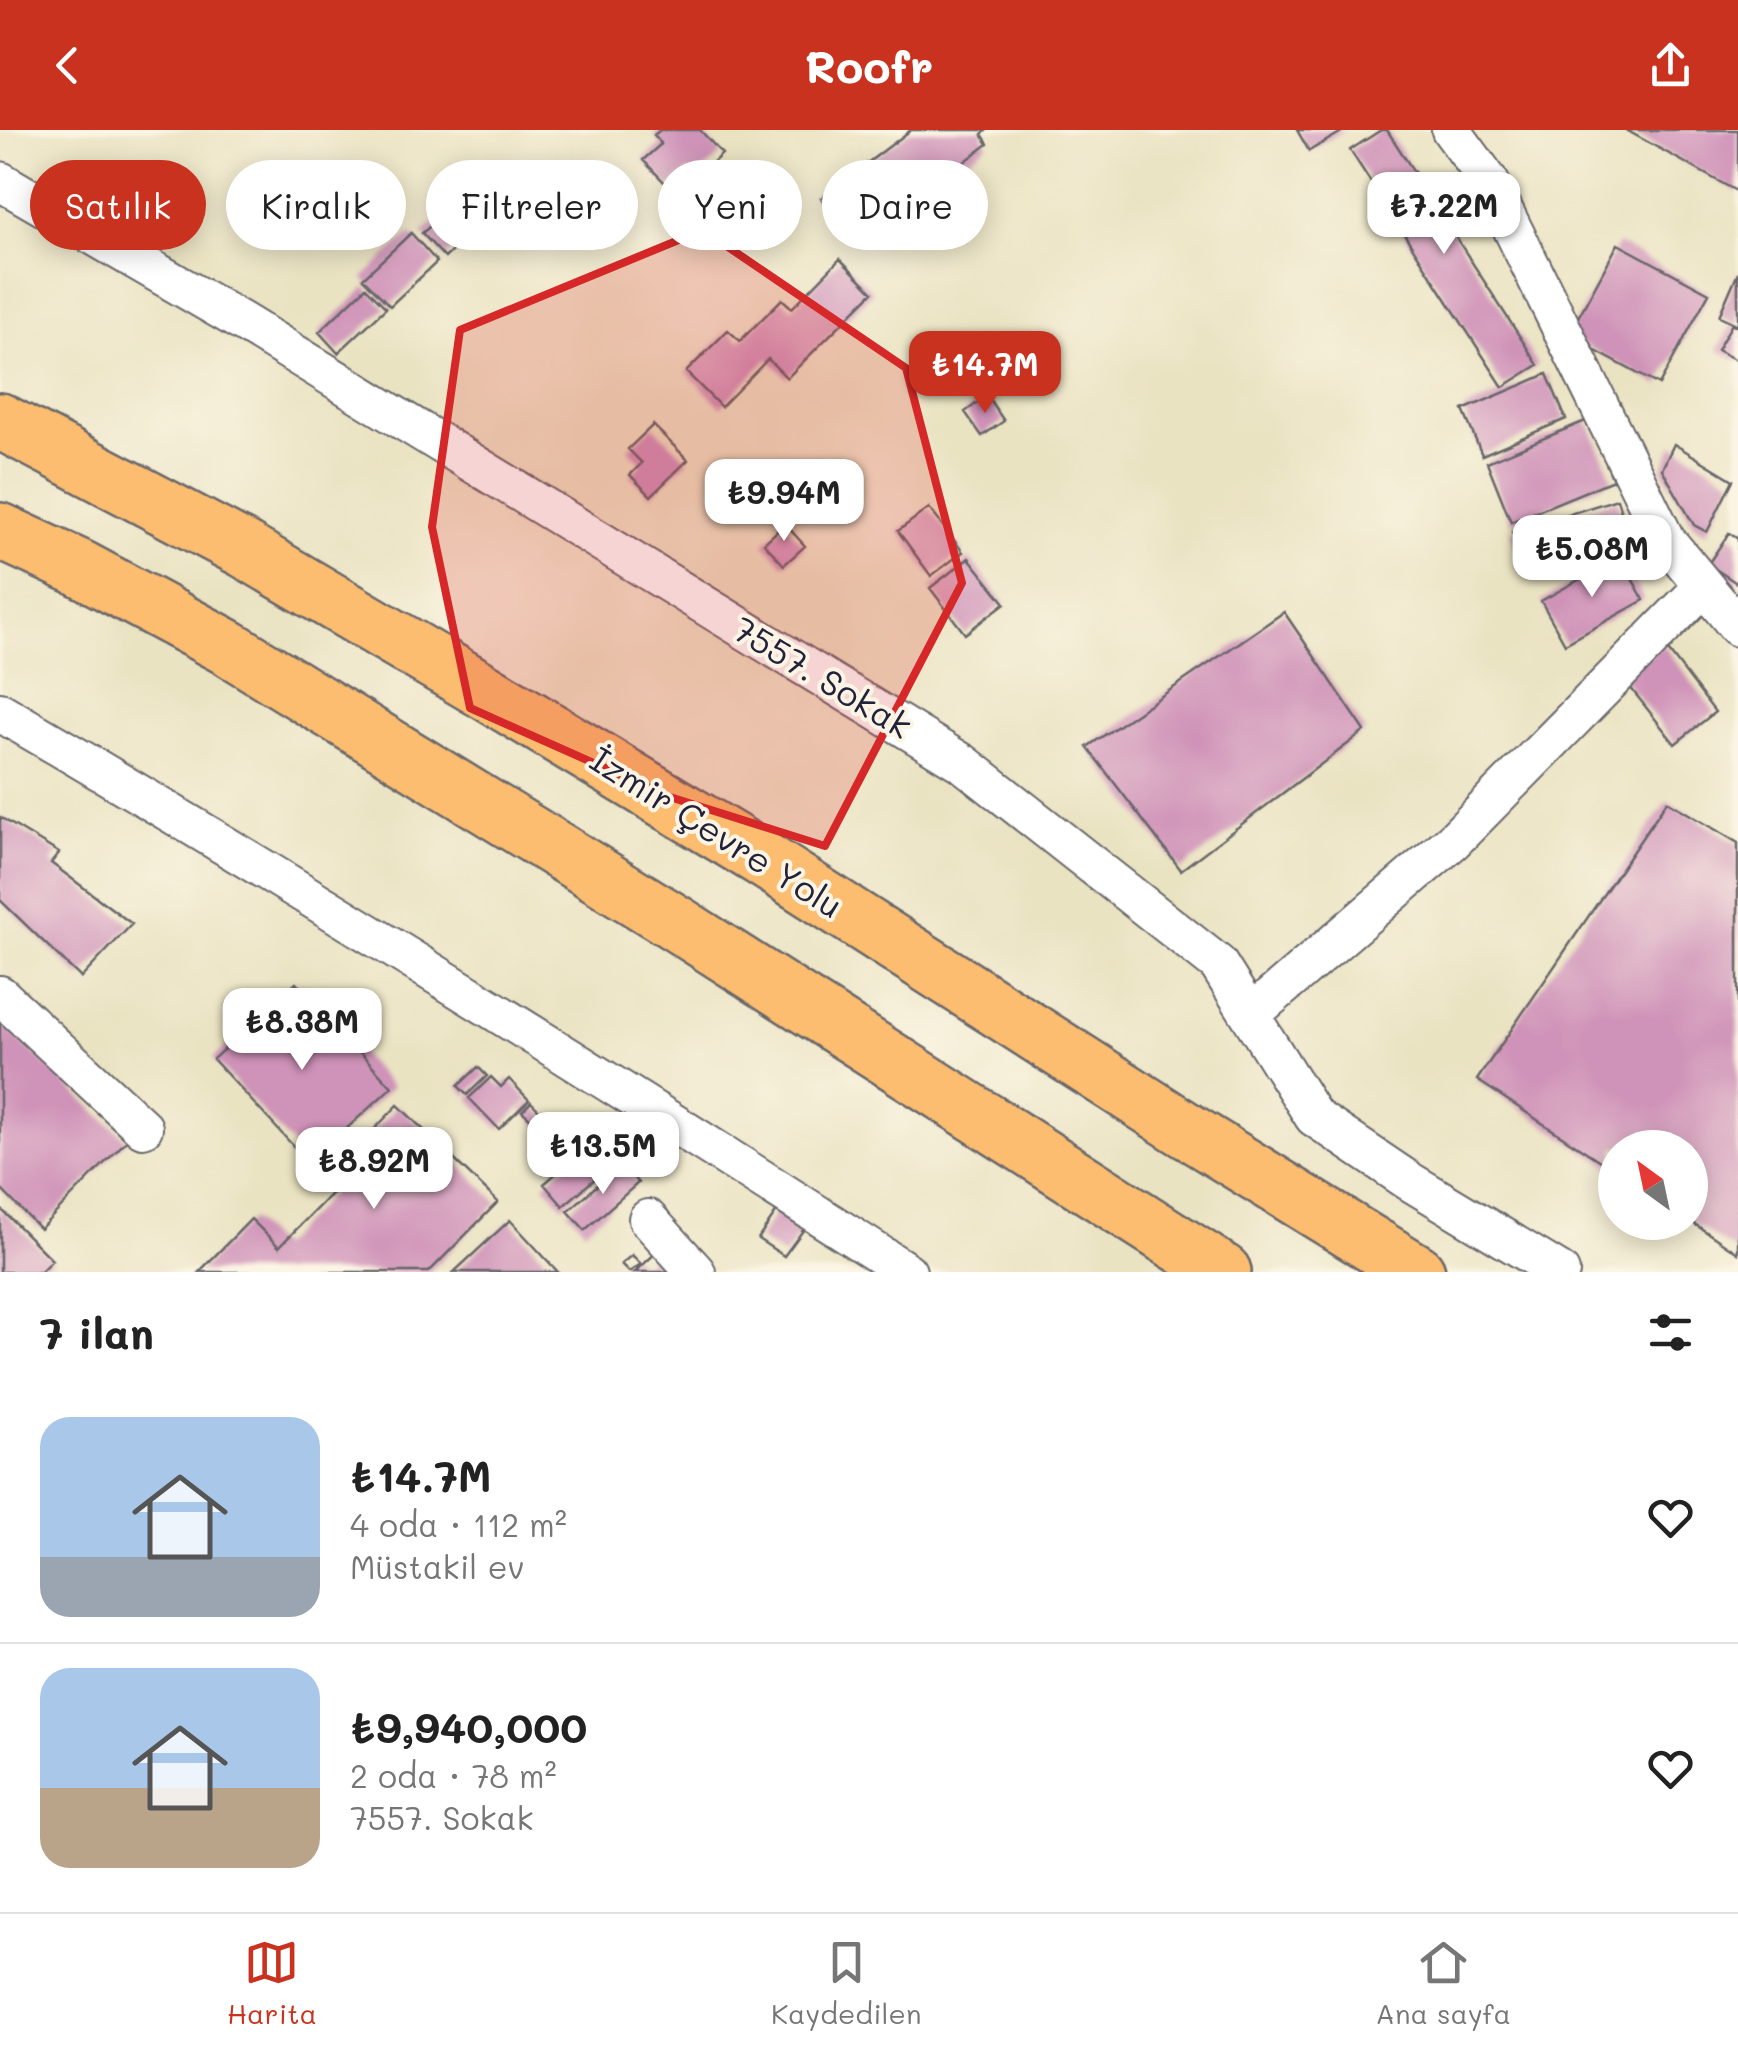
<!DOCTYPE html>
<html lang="tr">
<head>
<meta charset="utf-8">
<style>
  :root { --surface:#fff; --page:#f2f2f2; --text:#222; --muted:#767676; --line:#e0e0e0; --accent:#c8321e }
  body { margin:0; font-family:Mali,sans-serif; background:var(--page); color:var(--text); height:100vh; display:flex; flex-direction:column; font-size:38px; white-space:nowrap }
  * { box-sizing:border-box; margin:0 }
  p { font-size:32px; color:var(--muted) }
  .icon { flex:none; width:55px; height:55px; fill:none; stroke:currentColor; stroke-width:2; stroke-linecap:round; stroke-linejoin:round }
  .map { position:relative; height:1142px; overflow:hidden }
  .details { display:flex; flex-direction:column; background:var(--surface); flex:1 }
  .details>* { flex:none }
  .guide { position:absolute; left:30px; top:30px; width:1000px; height:90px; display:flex; gap:20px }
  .needle { width:65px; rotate:327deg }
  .fabs { position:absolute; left:1598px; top:1000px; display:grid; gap:20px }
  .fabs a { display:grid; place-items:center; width:110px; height:110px; border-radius:50%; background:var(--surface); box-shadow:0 5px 25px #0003; font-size:50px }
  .price { position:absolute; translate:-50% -85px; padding:0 22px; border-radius:20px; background:#fff; color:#222; font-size:32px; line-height:65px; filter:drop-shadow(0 2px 5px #0008) }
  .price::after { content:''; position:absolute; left:50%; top:60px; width:30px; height:22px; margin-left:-15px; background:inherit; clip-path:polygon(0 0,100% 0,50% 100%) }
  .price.on { background:var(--accent); color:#fff }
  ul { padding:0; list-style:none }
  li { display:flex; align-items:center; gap:30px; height:250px; padding:0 40px }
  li+li { border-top:2px solid var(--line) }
  li span { display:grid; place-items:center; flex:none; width:280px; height:200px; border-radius:30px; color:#555 }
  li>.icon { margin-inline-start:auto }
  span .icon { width:120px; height:120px; fill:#fffc; stroke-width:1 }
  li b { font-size:42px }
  h2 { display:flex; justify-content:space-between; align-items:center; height:120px; padding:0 40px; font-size:42px }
  .pill { padding:0 35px; border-radius:45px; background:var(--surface); box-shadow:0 5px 25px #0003; font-size:35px; line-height:90px }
  .pill.on { background:var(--accent); color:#fff }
  header { display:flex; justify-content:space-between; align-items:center; height:130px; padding:0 40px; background:var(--accent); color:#fff; font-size:45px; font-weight:800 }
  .menu { display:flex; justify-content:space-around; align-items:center; height:140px; border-top:2px solid var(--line); background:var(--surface); font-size:28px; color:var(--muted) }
  .menu a { display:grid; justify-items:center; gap:5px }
  .menu .on { color:var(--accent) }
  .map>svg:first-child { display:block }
</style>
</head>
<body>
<header><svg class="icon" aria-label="back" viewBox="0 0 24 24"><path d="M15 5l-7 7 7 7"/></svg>Roofr<svg class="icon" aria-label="share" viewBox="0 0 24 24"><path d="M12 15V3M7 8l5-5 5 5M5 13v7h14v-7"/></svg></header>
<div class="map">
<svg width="1738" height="1142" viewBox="0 0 1738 1142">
  <rect width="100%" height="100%" fill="#fcf5e5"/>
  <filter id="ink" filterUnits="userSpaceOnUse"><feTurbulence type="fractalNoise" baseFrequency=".01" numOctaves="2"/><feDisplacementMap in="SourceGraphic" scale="20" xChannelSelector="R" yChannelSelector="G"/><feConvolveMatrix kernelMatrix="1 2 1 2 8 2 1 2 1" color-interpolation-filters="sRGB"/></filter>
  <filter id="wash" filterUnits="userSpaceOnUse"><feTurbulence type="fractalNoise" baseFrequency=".0048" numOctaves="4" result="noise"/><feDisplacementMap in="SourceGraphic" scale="40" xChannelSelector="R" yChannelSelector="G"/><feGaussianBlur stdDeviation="2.25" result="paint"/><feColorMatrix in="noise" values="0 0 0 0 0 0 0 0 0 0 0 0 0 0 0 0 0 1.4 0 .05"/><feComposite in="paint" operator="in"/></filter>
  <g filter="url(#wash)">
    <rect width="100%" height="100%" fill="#eae3c2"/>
    <g id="blocks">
      <path fill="#cf92b8" d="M660,0H700L722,24L695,49L688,41L670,58L643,30L661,14L654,5Z
        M911,0H987L982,4L988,14L857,114L821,68Z
        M1297,0H1345L1309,21Z
        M1381,0H1387L1538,235L1503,257L1350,20Z
        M1626,0H1738V62Z
        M469,67L488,91L462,110L455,102L459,99L447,83Z
        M435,92L458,115L445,128L422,103Z
        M411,103L437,132L390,176L363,148Z
        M1618,114L1709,163L1659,255L1568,206Z
        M840,129L873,162L787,248L768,229L721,277L686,242L728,200L740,211L782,169L792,178Z
        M1738,142V195L1719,186Z
        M366,157L386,178L338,223L319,202Z
        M1732,194L1738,197V231L1717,220Z
        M1547,244L1566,289L1482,325L1463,280Z
        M987,266L1004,291L982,306L965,282Z
        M1588,290L1613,350L1511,392L1487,332Z
        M653,295L688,330L651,366L630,345L642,333L628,319Z
        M1674,314L1733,350L1707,402L1694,395L1662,339Z
        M1617,369L1628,404L1523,438L1512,402Z
        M929,378L963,422L931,446L898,401Z
        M785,394L805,416L784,435L764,413Z
        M1729,403L1738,409V454L1708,434Z
        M1620,427L1644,470L1565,514L1541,471Z
        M969,428L1005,473L965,504L930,458Z
        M1284,482L1365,601L1181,740L1087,617Z
        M1663,514L1715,582L1675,614L1622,547Z
        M1667,671L1738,713V1123L1690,1091V1018H1615V1041L1477,950Z
        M0,687L59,723L51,733L132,794L81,848L0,770Z
        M296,853L392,957L309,1033L213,929Z
        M0,891L127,1010L40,1099L0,1058Z
        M478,937L487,946L467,965L458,956Z
        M491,947L501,957L509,949L529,970L499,999L469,968Z
        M531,972L565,1007L558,1014L522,981Z
        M398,975L498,1072L429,1142H199L251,1089L279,1117L333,1062L323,1052Z
        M596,987L605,997L566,1032L557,1023Z
        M598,1007L617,1030L563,1076L544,1054Z
        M621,1034L638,1053L585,1100L568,1081Z
        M0,1078L52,1130L40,1142H0Z
        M777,1081L804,1099L784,1126L758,1109Z
        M510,1090L558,1142H454Z
        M659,1120L679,1142H635Z
        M632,1125L641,1134L629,1142L621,1134Z"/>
    </g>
  </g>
  <g filter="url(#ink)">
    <use href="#blocks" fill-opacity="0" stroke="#68666a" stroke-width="2.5"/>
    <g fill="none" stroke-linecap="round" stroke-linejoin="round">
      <defs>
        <path id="minor" d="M1451,0L1490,53L1665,409L1738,497
          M0,51L244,193L964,634L1218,834L1314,987L1409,1051L1560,1142
          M0,582C307,761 608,950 907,1142
          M0,865L143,998
          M1250,885L1454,710L1704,456
          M648,1089L696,1142"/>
        <path id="highway" d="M0,291L245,420L486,562L761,728L1183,998L1417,1142
          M0,401L80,438L229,518L676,793L1223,1142"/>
      </defs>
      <use href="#minor" stroke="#68666a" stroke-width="42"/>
      <use href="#highway" stroke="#68666a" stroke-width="60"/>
      <use href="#minor" stroke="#fff" stroke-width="38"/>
      <use href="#highway" stroke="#fcbd6f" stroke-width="55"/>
    </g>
  </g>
  <path fill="#d62828" fill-opacity="0.2" stroke="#d62828" stroke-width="8" stroke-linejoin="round" d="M703,100L906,238L962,453L825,716L670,667L470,578L432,397L460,200Z"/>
  <g text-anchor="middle" stroke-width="8" stroke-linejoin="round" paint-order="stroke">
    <g font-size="35" fill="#22223b" stroke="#fcf5e5">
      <text transform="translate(822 548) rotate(31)" y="12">7557. Sokak</text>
      <text transform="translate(716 703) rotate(32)" y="12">İzmir Çevre Yolu</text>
    </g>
  </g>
</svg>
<div class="fabs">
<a><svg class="needle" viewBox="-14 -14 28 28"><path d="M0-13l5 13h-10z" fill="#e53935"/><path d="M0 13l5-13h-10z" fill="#767676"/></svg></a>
</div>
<b class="price" style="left:1444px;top:127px">₺7.22M</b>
<b class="price on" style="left:985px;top:286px">₺14.7M</b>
<b class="price" style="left:784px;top:414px">₺9.94M</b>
<b class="price" style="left:1592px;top:470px">₺5.08M</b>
<b class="price" style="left:302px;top:943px">₺8.38M</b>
<b class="price" style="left:603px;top:1067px">₺13.5M</b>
<b class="price" style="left:374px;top:1082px">₺8.92M</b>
<div class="guide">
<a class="pill on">Satılık</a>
<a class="pill">Kiralık</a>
<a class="pill">Filtreler</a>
<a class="pill">Yeni</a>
<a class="pill">Daire</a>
</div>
</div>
<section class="details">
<h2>7 ilan<svg class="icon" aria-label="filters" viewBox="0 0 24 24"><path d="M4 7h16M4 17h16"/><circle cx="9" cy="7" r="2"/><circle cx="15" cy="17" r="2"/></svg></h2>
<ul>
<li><span style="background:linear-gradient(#a9c7e8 70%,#9aa5b1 0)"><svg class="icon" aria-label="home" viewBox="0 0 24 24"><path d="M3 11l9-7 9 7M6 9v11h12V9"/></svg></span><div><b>₺14.7M</b><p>4 oda · 112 m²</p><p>Müstakil ev</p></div><svg class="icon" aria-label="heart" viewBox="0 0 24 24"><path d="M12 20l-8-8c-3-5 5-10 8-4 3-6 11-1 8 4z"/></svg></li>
<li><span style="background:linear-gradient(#a9c7e8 60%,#b9a48a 0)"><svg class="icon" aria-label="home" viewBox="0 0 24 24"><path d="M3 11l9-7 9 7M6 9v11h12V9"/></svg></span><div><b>₺9,940,000</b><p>2 oda · 78 m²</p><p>7557. Sokak</p></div><svg class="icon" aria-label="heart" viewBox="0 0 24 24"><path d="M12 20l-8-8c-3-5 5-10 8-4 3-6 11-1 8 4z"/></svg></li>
</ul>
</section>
<nav class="menu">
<a class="on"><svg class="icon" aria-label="map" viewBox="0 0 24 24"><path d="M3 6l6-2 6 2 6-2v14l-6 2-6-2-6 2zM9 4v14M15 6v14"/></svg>Harita</a>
<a><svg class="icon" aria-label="saved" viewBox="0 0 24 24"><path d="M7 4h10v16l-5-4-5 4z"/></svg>Kaydedilen</a>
<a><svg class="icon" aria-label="home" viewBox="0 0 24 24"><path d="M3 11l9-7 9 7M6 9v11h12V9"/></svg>Ana sayfa</a>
</nav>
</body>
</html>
